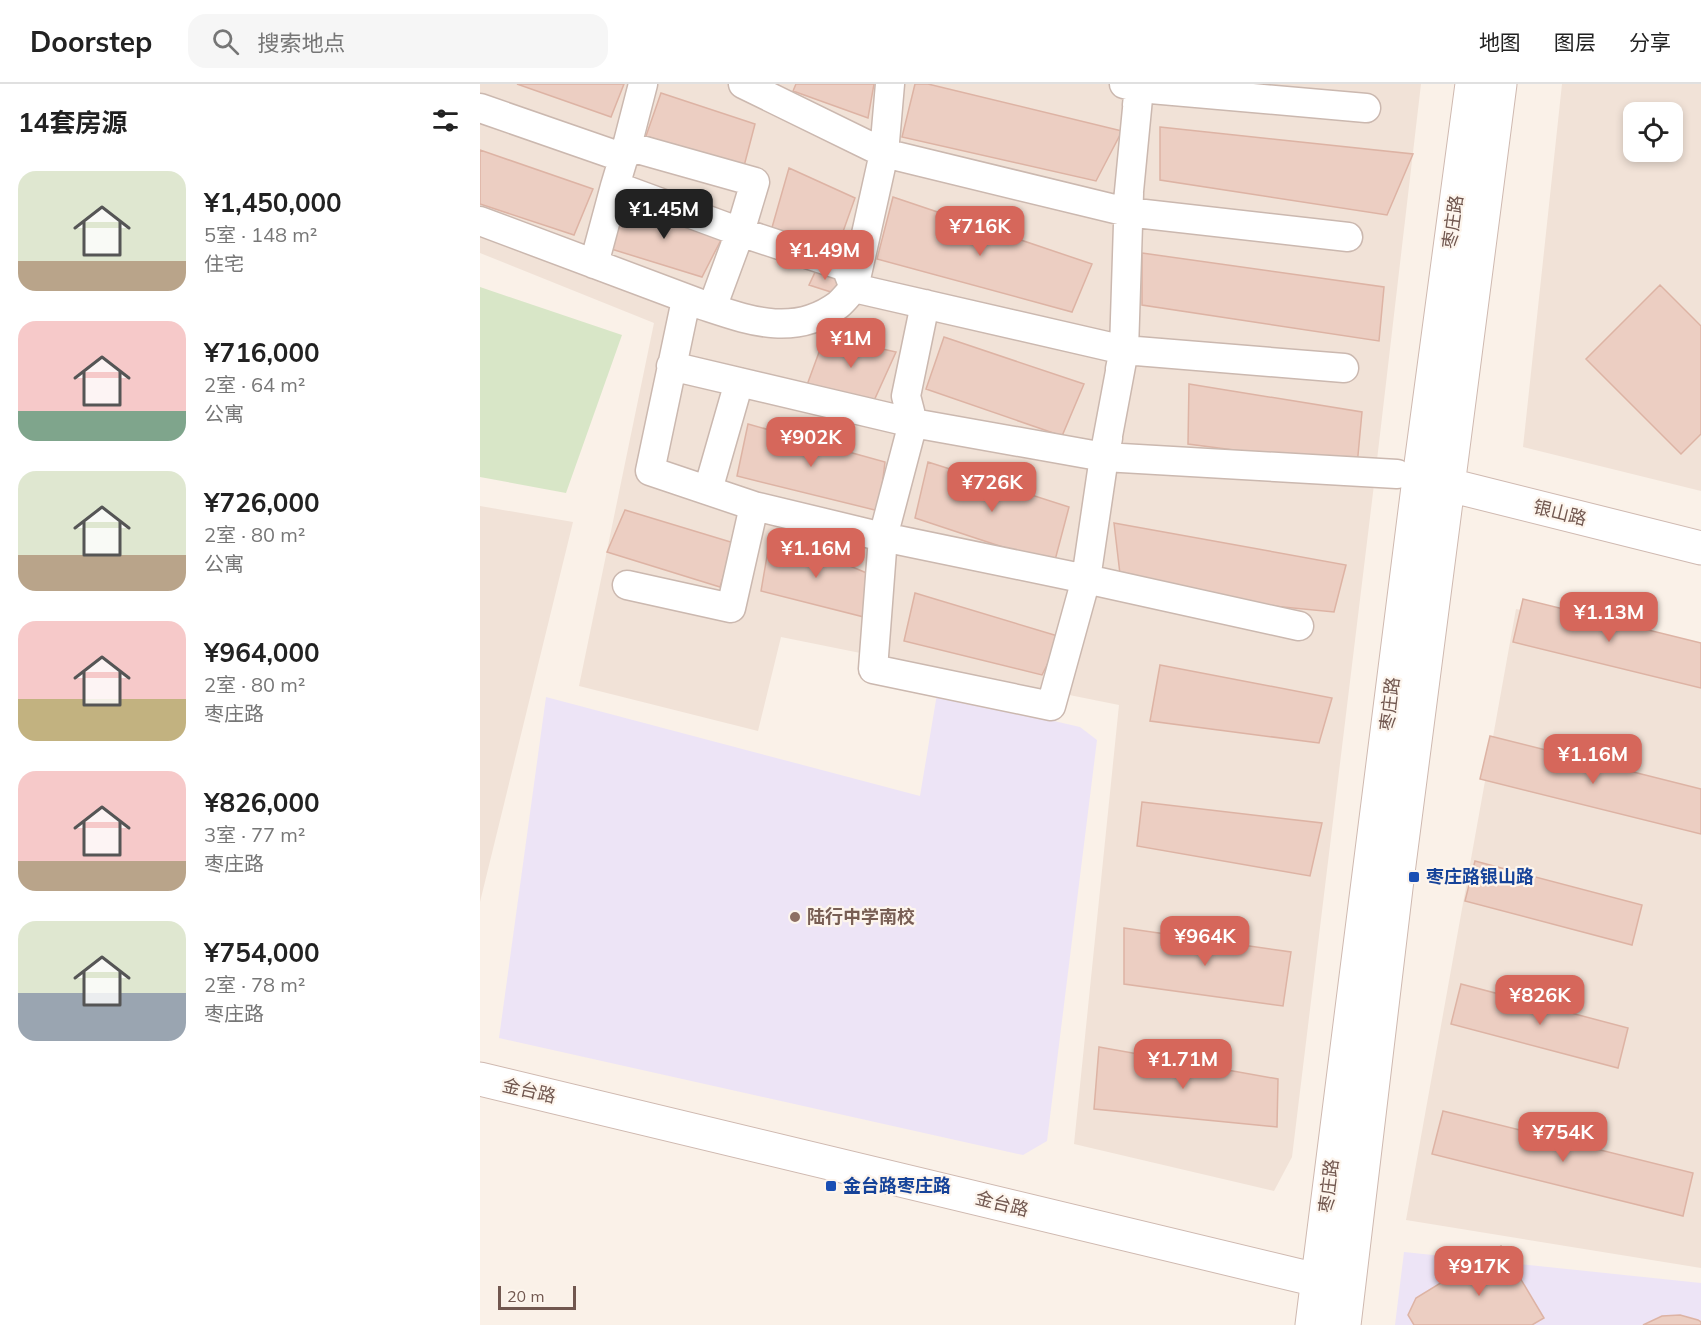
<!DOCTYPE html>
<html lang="zh">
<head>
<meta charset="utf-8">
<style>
  :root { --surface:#fff; --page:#f6f6f6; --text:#222; --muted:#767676; --line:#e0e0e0; --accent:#d6675b }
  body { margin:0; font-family:Mulish,"Noto Sans SC",sans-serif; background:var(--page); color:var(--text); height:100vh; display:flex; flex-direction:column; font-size:22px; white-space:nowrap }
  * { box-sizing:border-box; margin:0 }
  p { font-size:20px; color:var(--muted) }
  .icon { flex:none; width:33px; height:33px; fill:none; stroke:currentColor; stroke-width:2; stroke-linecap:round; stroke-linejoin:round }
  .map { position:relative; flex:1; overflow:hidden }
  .panel { display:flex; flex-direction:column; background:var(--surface); width:480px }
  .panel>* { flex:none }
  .tools { position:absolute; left:1143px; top:18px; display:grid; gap:12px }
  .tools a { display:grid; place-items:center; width:60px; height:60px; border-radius:12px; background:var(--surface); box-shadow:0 3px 9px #0003; font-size:30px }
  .scale { position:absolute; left:18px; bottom:15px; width:78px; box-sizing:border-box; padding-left:6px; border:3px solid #71574f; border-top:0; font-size:16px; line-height:21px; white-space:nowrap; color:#71574f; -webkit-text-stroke:4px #fdf5ed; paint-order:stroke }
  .price { position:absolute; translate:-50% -51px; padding:0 14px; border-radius:12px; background:var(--accent); color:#fff; font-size:20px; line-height:39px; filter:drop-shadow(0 2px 3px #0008) }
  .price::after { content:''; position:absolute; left:50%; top:36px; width:18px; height:14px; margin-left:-9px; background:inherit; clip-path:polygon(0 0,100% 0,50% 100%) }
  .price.current { background:#222; color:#fff }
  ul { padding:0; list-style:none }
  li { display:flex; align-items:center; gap:18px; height:150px; padding:0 18px }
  li span { display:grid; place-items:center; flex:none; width:168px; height:120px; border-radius:18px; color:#555 }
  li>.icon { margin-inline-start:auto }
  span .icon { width:72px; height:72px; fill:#fffc; stroke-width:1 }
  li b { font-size:26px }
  h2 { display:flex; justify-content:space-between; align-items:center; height:72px; padding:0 18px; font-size:26px }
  header { display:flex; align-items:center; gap:36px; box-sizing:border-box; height:84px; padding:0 30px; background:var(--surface); border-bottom:2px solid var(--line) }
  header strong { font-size:28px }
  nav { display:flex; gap:33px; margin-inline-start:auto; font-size:21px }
  .search { width:420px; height:54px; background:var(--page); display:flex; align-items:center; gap:15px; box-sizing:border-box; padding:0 21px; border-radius:18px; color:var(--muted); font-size:22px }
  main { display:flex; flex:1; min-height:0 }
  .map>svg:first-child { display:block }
</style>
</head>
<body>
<header>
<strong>Doorstep</strong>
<div class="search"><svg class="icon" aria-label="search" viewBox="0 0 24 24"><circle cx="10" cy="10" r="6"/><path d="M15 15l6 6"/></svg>搜索地点</div>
<nav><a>地图</a><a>图层</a><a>分享</a></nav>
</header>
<main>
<section class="panel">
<h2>14套房源<svg class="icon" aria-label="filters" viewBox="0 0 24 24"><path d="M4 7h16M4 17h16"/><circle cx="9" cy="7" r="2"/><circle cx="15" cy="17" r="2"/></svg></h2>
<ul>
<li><span style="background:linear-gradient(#dfe7d0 75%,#b9a48a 0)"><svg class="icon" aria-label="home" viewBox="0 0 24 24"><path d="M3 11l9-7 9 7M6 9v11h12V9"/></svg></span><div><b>¥1,450,000</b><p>5室 · 148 m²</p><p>住宅</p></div></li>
<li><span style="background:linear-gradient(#f6c9c9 75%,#7fa58c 0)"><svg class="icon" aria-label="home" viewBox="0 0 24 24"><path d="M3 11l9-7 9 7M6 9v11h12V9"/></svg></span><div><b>¥716,000</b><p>2室 · 64 m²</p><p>公寓</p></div></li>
<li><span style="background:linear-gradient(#dfe7d0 70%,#b9a48a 0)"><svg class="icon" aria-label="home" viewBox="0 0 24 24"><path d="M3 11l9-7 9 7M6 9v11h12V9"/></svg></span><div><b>¥726,000</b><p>2室 · 80 m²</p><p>公寓</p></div></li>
<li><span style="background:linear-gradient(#f6c9c9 65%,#c2b280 0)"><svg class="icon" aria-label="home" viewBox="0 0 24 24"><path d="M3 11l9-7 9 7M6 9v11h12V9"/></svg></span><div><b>¥964,000</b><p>2室 · 80 m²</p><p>枣庄路</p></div></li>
<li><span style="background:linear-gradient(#f6c9c9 75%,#b9a48a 0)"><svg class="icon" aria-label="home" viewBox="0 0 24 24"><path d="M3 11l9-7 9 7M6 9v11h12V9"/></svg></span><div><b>¥826,000</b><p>3室 · 77 m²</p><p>枣庄路</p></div></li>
<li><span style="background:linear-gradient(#dfe7d0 60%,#9aa5b1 0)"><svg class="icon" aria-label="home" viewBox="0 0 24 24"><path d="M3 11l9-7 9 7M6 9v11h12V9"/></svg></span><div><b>¥754,000</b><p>2室 · 78 m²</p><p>枣庄路</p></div></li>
</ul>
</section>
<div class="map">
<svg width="1221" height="1241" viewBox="0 0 1221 1241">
  <rect width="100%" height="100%" fill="#faf1e8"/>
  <path fill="#f1e2d7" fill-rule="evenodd" d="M0,0H941L897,376L812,1073L794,1107L594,1060L639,621L301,553L278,647L99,602L174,239L0,169Z
    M1082,0H1221V407L1043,363ZM1154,28H1192V68H1154Z
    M0,422L93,438L0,818Z
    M1036,525L1221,564V1184L926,1136Z"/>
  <path fill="#ede4f6" d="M457,610L600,643L617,656L567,1057L543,1071L19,954L66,613L440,712Z
    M924,1168L1221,1199V1241H915Z"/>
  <path fill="#d8e6c7" d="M0,203L142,251L86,409L0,393Z"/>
  <path fill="#eccec2" stroke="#ddb3a4" stroke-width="1.5" d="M37,0H144L131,33Z
    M316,0H394L388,34L313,7Z
    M435,0H448L642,47L616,97L422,53Z
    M181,9L275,40L263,86L166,52Z
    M680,43L933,70L907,131L680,96Z
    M0,66L113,105L94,151L0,120Z
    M309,84L375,114L354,173L289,154Z
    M413,113L612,180L592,228L397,175Z
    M143,118L244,150L222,193L128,164Z
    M662,169L904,203L899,257L662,221Z
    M337,184L361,192L354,209L329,201Z
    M1180,201L1221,242V350L1201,370L1106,275Z
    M345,252L416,268L392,321L327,301Z
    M464,253L604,300L582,352L446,305Z
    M709,300L882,328L877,382L708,360Z
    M268,340L405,378L399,427L257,392Z
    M448,378L589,423L574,480L435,434Z
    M145,426L254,459L240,503L127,468Z
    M634,439L866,481L854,528L642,507Z
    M291,449L401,495L384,533L281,507Z
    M435,509L581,553L562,591L424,557Z
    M1043,515L1221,559V604L1033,558Z
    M680,581L852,614L839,659L670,637Z
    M1010,652L1221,705V750L1000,695Z
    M662,718L842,739L830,792L657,762Z
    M995,777L1162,821L1152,861L985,817Z
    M644,844L811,868L803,922L644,900Z
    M981,900L1148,944L1138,984L971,940Z
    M619,963L798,995L797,1043L614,1025Z
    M963,1027L1213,1089L1203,1132L952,1070Z
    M1021,1162L1064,1234L1052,1241H934L928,1231L936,1214Z
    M1200,1231L1218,1236L1221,1238V1241H1163L1182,1232Z"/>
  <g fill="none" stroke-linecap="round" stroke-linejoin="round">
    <defs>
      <path id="street" d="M263,0L404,69L410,0
        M644,0L659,4L647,128L404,69L374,204L644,266L624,373L606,495L819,542
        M657,21L659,4L886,24
        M0,24L144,74
        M147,62L163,0
        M647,128L868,153
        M0,137L232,224L260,148L275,98L147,62L135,102L260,148L366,183L374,204C369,209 364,216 358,221C308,258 257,231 206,216L170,387L274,422
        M114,180L135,102
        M445,220L426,312L433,339L624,373
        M644,266L649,109
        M640,285L644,266L864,284
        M628,354L624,373L917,390
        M228,406L259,298
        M147,501L251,524L274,422L403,453L393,585L571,622L606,495L403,453L433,339L191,282"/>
      <path id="secondary" d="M969,401L1221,464
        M0,995L837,1196
        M832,1241L939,395L992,0
        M864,1241L916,804L1020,0"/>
    </defs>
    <use href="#street" stroke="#cbb8af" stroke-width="31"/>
    <use href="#secondary" stroke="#cfb9b0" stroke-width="35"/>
    <use href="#street" stroke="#fff" stroke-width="28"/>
    <use href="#secondary" stroke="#fff" stroke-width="33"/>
  </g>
  <g fill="#1a4fb4" stroke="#fdf5ed" stroke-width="2">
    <rect x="928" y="787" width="12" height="12" rx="3"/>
    <rect x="345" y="1096" width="12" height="12" rx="3"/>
  </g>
  <circle fill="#8d6e63" stroke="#fdf5ed" stroke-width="2" cx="315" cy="833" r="6"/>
  <g text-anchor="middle" stroke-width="4.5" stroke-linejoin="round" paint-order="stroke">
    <g font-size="18" fill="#71574f" stroke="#fdf5ed">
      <text transform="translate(973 138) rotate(-82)" y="6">枣庄路</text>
      <text transform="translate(1080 429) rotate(14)" y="6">银山路</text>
      <text transform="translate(910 620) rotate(-83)" y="6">枣庄路</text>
      <text transform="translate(49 1007) rotate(13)" y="6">金台路</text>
      <text transform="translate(849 1102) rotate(-83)" y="6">枣庄路</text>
      <text transform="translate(522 1120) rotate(14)" y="6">金台路</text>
    </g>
    <g font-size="18" font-weight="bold" fill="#164399" stroke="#fdf5ed" text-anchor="start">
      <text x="946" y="799">枣庄路银山路</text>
      <text x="363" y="1108">金台路枣庄路</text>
    </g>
    <g font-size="18" font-weight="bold" fill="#785e54" stroke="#fdf5ed" text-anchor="start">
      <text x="327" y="839">陆行中学南校</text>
    </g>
  </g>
</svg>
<div class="tools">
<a><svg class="icon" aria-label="locate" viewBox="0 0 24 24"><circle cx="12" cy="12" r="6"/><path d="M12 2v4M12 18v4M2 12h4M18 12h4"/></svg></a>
</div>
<div class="scale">20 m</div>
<b class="price current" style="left:184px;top:156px">¥1.45M</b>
<b class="price" style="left:500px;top:173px">¥716K</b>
<b class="price" style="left:345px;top:197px">¥1.49M</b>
<b class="price" style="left:371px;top:285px">¥1M</b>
<b class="price" style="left:331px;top:384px">¥902K</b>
<b class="price" style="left:512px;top:429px">¥726K</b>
<b class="price" style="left:336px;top:495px">¥1.16M</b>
<b class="price" style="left:1129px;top:559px">¥1.13M</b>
<b class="price" style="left:1113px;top:701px">¥1.16M</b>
<b class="price" style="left:725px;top:883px">¥964K</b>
<b class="price" style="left:1060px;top:942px">¥826K</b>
<b class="price" style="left:703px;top:1006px">¥1.71M</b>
<b class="price" style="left:1083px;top:1079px">¥754K</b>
<b class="price" style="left:999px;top:1213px">¥917K</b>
</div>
</main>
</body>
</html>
